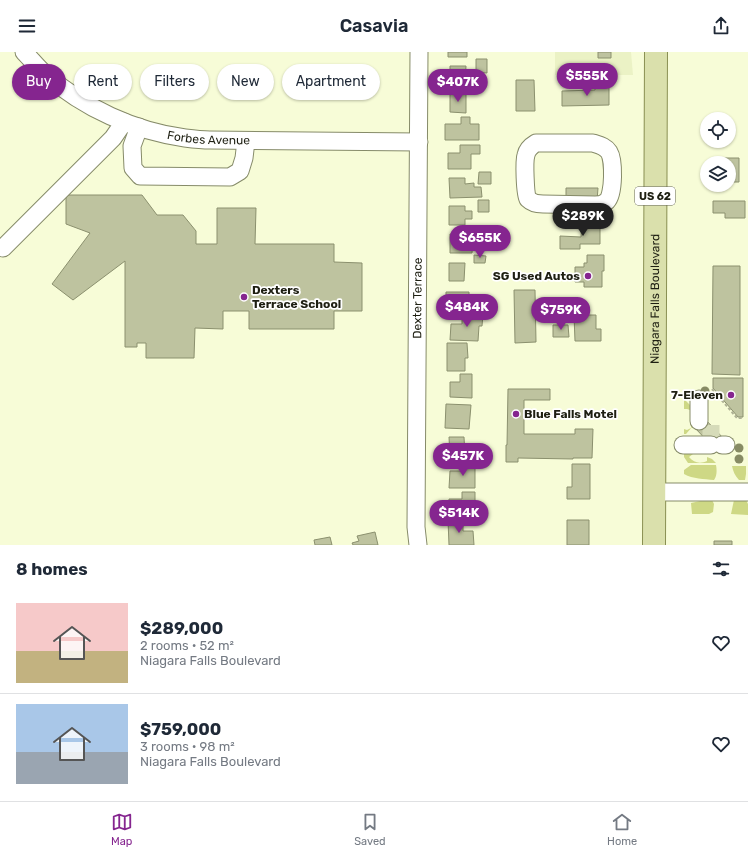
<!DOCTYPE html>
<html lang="en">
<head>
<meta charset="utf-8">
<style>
  :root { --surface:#fff; --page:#f6f6f7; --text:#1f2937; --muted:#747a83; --line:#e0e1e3; --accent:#85258f }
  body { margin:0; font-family:Rubik,sans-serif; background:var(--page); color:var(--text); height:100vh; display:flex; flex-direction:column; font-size:15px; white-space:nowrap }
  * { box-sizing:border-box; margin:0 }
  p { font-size:13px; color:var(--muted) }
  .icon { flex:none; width:22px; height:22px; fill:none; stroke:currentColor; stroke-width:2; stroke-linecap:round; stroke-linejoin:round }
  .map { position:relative; height:493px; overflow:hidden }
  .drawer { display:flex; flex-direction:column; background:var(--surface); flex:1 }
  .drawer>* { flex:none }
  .guide { position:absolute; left:12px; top:12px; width:400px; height:36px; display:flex; gap:8px }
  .tools { position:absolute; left:700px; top:60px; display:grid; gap:8px }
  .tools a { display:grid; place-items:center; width:36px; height:36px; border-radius:50%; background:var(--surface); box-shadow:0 1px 3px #0004; font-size:20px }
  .price { position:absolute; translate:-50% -34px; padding:0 9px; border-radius:14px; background:var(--accent); color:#fff; font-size:13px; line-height:26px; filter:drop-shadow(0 1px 2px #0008) }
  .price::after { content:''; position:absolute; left:50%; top:24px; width:12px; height:9px; margin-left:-6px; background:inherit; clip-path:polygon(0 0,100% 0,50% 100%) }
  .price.active { background:#222; color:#fff }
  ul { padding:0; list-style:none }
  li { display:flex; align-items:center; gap:12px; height:100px; padding:0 16px }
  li+li { border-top:1px solid var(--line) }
  li span { display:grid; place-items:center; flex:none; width:112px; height:80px; border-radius:0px; color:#555 }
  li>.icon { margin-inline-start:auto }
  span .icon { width:48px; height:48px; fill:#fffc; stroke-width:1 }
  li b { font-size:17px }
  h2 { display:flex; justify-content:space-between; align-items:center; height:48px; padding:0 16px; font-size:17px }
  .tag { padding:0 14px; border-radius:18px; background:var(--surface); box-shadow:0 1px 3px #0004; font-size:14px; line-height:36px }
  .tag.active { background:var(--accent); color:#fff }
  header { display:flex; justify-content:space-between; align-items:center; height:52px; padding:0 16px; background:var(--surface); font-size:18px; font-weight:600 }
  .menu { display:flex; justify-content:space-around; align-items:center; height:56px; border-top:1px solid var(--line); background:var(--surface); font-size:11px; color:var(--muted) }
  .menu a { display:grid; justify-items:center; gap:2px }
  .menu .active { color:var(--accent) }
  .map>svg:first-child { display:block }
</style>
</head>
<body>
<header><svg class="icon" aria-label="menu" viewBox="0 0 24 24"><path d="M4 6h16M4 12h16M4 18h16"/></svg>Casavia<svg class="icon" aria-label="share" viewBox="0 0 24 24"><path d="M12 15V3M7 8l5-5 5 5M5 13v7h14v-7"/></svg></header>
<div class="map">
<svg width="748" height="493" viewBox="0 0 748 493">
  <rect width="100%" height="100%" fill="#f7fcd7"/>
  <path fill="#ebf2c5" d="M555,0H631L633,23H555Z"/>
  <path fill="#ced885" d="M684,347L692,355V375L686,382H684V377L687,378L691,376V362L690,358L687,357H684Z
    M690,401L693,402L689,405C694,411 700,412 707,409V405L712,407L716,411H688L684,405V402Z
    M691,413H716C717,418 717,424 714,428C704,427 693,427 684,422V418Z
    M732,414H746V422L745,428H739C735,424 733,419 732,414Z
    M705,448H712L714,452L713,460L709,462H692L691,451Z
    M734,448H746L748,452V463L731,462Z"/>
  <path fill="#bec39f" stroke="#8b906e" d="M448,0H467V5H448Z
    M598,0H611V6H598Z
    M476,7H487V21L476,20Z
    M450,14H466L465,33H450Z
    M516,28H534L535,59H516Z
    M595,33H609V53L562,54V39L595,38Z
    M450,42H466V61L450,60Z
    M461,65H470V72H479V88H445V72H461Z
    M460,93H480V102H471V117H448V101H460Z
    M721,106H739V130H729V111H721Z
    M479,120H491V132H478Z
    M449,126H465V132L474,131V135H481L482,145L450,146Z
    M566,136H598L597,149H566Z
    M66,143H142L157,163H183L196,179V192H217V156H256L255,192H334V210L362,211V259H334V277H249V259H223V277L195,276L194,306H146V291H137V295H125V209L73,248L52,232L90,181L66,172Z
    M478,148H489V160H478Z
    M713,149H745V166H725V161H713Z
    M449,154H465V159H472V167H465V173H449Z
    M582,170L600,171V192H580V197H560V184L581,185Z
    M477,175L489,176V188H477Z
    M450,182H465V185H473L472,201H450Z
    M474,203L486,204L485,211H474Z
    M587,203H604V219H602V235H584V230H575V215H584V211H587Z
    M449,211H465L464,229H449Z
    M713,214H740V323L712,322Z
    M514,238H535L536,290L515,291Z
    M446,240H469V245H477V258L446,257Z
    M462,262H483L482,274H479L478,289L450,288L451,272H462Z
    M574,263H596V277H601V289H575Z
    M553,273H568L569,285H553Z
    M447,291H467L468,306H465V319H447Z
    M460,322H472V346L450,345V330H460Z
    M713,326H743V365H738L713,336Z
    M508,337H550V348H524V382H575V377H593L592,406H573V407L518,406V410H506V393H507Z
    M446,352L471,353L469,377L445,376Z
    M703,365L726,389L716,398L694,375Z
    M449,385H464L465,404L450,405Z
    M462,412H475V436H449L450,419H462Z
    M572,412H590V447H567V435H572Z
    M462,440H475V464L449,463V447H462Z
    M448,468H463V479H473L474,493H449Z
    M567,468H589V493H567Z
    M375,480L378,493H353L352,491L359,489L357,484Z
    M330,485L332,493H315L314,488Z
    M714,489H732V493H714Z"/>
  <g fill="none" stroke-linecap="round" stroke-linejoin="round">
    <path stroke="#d6dbb9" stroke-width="17" stroke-dasharray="17 8" stroke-linecap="butt" d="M711,373V393"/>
    <defs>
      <g id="minor">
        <path id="s1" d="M24,0C31,7 37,15 45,22C84,56 134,79 185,86C193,87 202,88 210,88L419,90"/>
        <path d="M139,75L132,94L133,116L140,124L230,125L240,119L244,106L246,89"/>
        <path d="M536,91H593C599,93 605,94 609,100C614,108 614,142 607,149C604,152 599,153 595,153L543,152C538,152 532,151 528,147C525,142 524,109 526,103C527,98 531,94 536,91Z"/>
        <path d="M3,196L113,86L124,70"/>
        <path d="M699,347V369"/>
        <path d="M683,393H711"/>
        <path d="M722,393H726"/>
        <path d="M655,440H748"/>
        <path id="s2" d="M418,493L416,475L419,0"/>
      </g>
      <g id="major">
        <path id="s3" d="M654,493L656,0"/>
      </g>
    </defs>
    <use href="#minor" stroke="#868b69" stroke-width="19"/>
    <use href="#major" stroke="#898f52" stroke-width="24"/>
    <path stroke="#afb295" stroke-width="2" stroke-dasharray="3 2" stroke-linecap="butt" d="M712,337L737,366H743"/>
    <use href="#minor" stroke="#fff" stroke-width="17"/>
    <use href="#major" stroke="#dae0ac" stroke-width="22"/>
  </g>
  <g fill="#878b64">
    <circle cx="705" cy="339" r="4.5"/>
    <circle cx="739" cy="396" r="4.5"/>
    <circle cx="739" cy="407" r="4.5"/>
  </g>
  <g fill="#85258f" stroke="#fff" stroke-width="1.5">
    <circle cx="588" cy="224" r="4"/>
    <circle cx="244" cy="245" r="4"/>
    <circle cx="731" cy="343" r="4"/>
    <circle cx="516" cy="362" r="4"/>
  </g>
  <g text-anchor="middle" stroke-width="3.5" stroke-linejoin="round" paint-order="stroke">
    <rect fill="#fff" stroke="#626259" stroke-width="1" x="635" y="135" width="40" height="18" rx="3"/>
    <g font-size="11" font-weight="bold" fill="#1e1f12">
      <text x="655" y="148">US 62</text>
    </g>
    <g font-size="12" fill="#1e1f12" stroke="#fff">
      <text dy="4" stroke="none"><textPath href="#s1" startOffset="210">Forbes Avenue</textPath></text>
      <text dy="4" stroke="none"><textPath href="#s2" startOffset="247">Dexter Terrace</textPath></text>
      <text dy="4" stroke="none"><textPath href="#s3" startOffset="246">Niagara Falls Boulevard</textPath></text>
    </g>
    <g font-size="12" font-weight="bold" fill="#1e1f12" stroke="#fff" text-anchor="end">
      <text x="580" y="228">SG Used Autos</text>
      <text x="252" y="242" text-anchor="start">Dexters<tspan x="252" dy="14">Terrace School</tspan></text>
      <text x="723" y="347">7-Eleven</text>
      <text x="524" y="366" text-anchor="start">Blue Falls Motel</text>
    </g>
  </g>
</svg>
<div class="tools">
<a><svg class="icon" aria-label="locate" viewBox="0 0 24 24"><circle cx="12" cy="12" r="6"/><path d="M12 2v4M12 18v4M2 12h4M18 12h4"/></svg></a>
<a><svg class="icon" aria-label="layers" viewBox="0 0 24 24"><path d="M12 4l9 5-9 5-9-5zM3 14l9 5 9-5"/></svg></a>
</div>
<b class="price" style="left:587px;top:45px">$555K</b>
<b class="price" style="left:458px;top:51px">$407K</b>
<b class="price active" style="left:583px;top:185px">$289K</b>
<b class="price" style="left:480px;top:207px">$655K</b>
<b class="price" style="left:467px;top:276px">$484K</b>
<b class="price" style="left:561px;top:279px">$759K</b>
<b class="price" style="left:463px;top:425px">$457K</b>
<b class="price" style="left:459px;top:482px">$514K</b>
<div class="guide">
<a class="tag active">Buy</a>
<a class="tag">Rent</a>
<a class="tag">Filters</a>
<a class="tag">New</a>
<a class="tag">Apartment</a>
</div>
</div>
<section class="drawer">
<h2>8 homes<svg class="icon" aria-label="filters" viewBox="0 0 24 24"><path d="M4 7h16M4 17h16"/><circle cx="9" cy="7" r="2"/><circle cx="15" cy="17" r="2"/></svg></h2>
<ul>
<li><span style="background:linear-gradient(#f6c9c9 60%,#c2b280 0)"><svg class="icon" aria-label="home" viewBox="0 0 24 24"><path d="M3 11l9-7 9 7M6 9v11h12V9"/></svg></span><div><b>$289,000</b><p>2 rooms · 52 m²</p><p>Niagara Falls Boulevard</p></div><svg class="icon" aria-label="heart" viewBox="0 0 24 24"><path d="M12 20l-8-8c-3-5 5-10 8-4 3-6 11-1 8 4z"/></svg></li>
<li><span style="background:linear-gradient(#a9c7e8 60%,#9aa5b1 0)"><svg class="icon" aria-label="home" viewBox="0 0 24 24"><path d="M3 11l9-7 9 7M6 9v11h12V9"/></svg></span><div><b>$759,000</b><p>3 rooms · 98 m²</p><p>Niagara Falls Boulevard</p></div><svg class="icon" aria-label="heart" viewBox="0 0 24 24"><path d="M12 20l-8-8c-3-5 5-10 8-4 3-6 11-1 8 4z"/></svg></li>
</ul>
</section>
<nav class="menu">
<a class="active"><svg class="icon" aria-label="map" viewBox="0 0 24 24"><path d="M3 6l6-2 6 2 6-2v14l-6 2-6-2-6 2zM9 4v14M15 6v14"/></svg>Map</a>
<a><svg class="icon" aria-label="saved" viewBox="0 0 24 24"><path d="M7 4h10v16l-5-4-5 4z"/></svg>Saved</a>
<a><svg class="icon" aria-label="home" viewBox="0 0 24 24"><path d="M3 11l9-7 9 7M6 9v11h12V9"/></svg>Home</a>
</nav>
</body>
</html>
